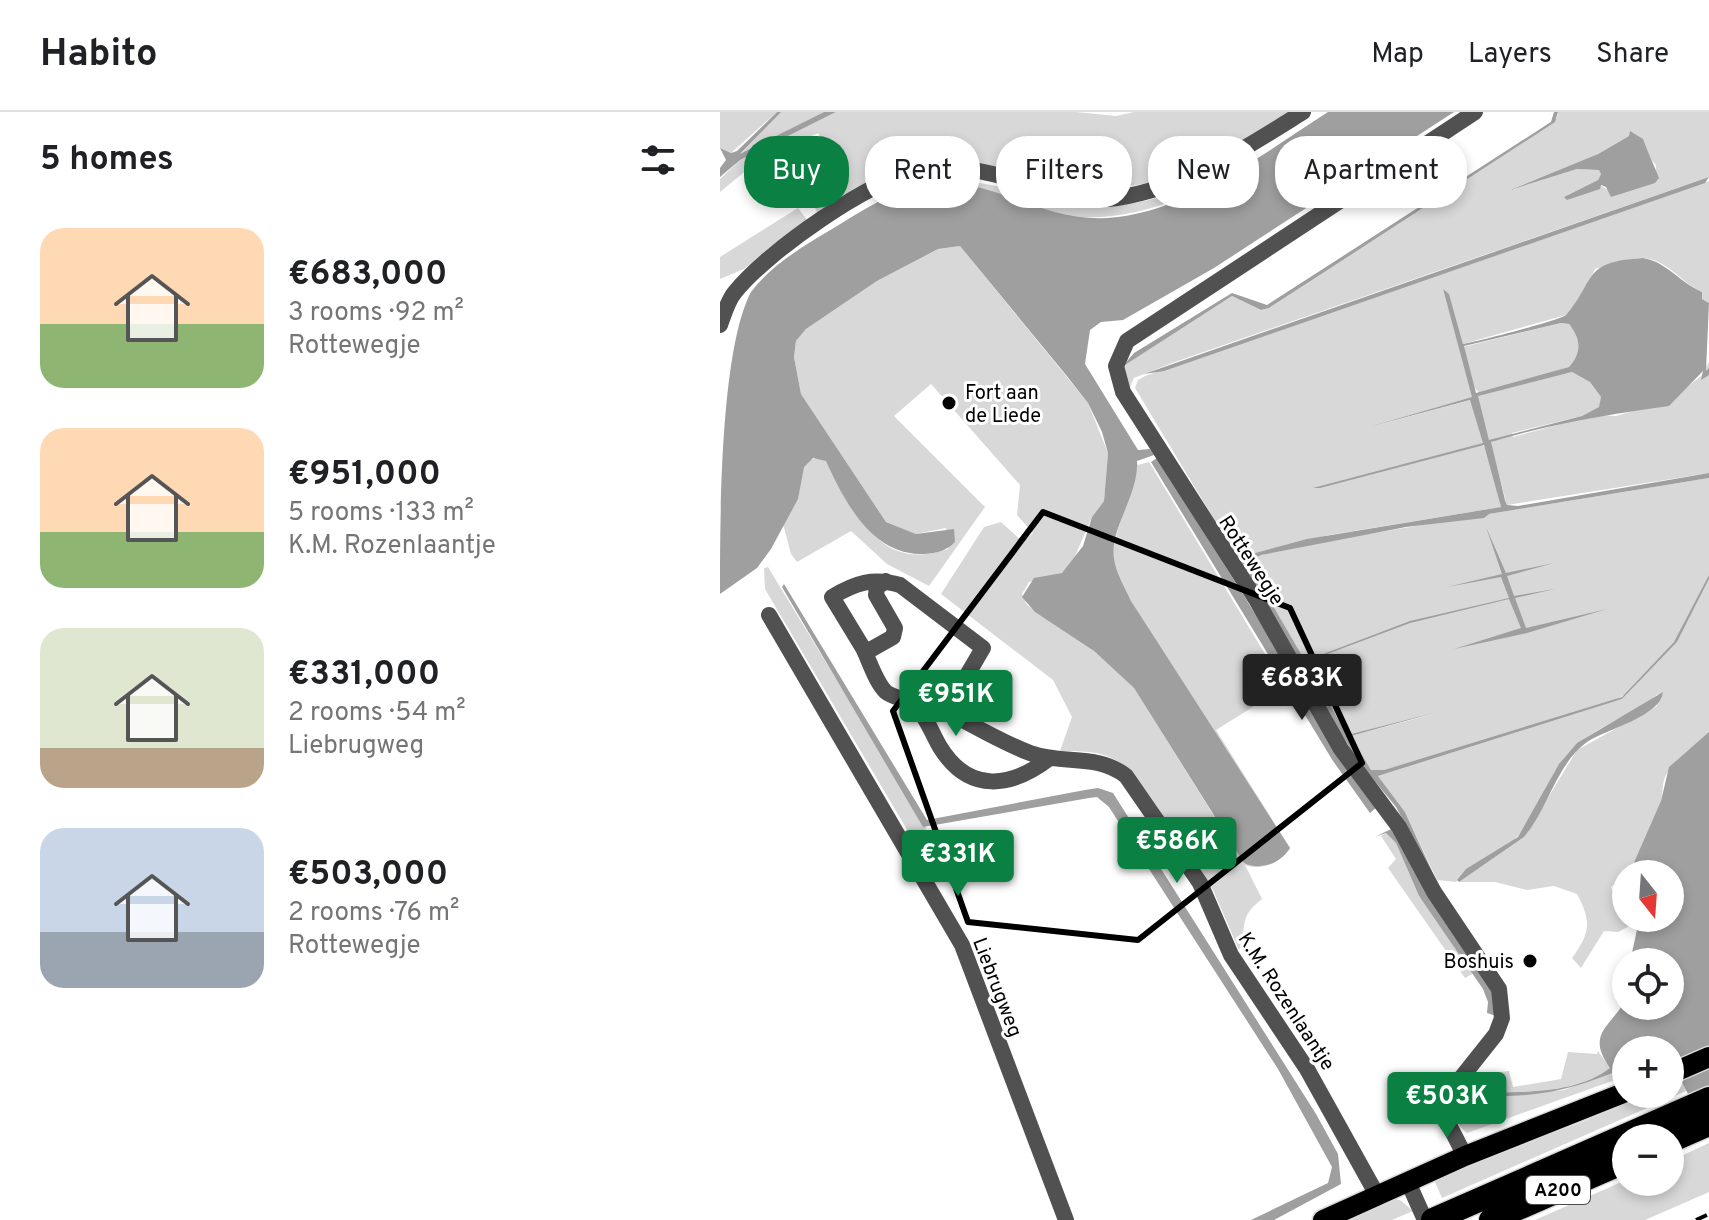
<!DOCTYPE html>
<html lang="en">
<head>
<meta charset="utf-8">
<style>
  :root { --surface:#fff; --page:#f6f6f6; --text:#202124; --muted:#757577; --line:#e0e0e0; --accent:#0b8043 }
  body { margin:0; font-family:Overpass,sans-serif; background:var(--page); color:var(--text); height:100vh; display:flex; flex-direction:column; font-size:30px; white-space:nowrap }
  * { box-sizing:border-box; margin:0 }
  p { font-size:26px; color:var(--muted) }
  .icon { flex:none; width:44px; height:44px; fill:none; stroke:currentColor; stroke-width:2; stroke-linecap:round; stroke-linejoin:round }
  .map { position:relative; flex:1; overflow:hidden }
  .panel { display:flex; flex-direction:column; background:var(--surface); width:720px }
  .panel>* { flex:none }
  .banner { position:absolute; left:24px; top:24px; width:760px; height:72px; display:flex; gap:16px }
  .needle { width:52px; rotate:163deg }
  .tools { position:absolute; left:892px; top:748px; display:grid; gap:16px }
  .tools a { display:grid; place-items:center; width:72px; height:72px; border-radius:50%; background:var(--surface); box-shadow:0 4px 12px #0003; font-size:40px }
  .price { position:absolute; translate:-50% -68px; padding:0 18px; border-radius:8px; background:var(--accent); color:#fff; font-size:26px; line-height:52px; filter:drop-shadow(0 2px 4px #0008) }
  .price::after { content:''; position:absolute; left:50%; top:48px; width:24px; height:18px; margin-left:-12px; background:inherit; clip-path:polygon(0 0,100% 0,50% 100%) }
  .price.active { background:#222; color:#fff }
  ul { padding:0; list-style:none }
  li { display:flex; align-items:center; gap:24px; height:200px; padding:0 40px }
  li span { display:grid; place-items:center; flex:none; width:224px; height:160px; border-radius:24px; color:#555 }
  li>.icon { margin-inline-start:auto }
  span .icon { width:96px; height:96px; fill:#fffc; stroke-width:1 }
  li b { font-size:34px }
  h2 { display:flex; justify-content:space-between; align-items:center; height:96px; padding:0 40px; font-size:34px }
  .tag { padding:0 28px; border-radius:32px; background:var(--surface); box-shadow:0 4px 12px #0003; font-size:28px; line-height:72px }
  .tag.active { background:var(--accent); color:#fff }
  header { display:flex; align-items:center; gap:48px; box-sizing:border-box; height:112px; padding:0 40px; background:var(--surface); border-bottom:2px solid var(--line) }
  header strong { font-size:38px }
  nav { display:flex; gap:44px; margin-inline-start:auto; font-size:28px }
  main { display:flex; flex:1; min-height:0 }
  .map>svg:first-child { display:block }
</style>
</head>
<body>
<header>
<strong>Habito</strong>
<nav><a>Map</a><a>Layers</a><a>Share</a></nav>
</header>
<main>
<section class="panel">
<h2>5 homes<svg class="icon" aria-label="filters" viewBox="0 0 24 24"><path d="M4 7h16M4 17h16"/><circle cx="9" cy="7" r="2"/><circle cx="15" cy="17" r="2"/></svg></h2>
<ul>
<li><span style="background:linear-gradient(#ffd9b3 60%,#8fb573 0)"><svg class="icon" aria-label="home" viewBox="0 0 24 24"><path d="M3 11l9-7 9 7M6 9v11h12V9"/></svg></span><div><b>€683,000</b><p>3 rooms · 92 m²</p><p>Rottewegje</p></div></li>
<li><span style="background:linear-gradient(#ffd9b3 65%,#8fb573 0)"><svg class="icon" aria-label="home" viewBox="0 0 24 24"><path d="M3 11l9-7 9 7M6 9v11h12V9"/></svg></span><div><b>€951,000</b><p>5 rooms · 133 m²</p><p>K.M. Rozenlaantje</p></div></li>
<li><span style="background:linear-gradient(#dfe7d0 75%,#b9a48a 0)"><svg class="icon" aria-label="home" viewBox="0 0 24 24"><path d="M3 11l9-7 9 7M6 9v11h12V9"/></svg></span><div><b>€331,000</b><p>2 rooms · 54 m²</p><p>Liebrugweg</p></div></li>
<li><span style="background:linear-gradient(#c9d6e8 65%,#9aa5b1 0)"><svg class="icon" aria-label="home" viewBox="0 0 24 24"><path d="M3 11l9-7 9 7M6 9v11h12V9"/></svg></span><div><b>€503,000</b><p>2 rooms · 76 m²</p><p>Rottewegje</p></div></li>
</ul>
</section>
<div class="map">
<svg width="989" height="1108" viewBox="0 0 989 1108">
  <rect width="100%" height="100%" fill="#fff"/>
  <path fill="#d8d8d8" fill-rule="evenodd" d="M0,0H57L11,41L0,36Z
    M60,0H104L20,43Z
    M116,0H356L396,4L414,0H571C491,51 423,94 325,69C287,59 251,45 211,49L98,102L89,84L119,66L98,21L39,48L0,80V67L20,48Z
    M838,0H989V65L452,251L414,266L410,275L402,255L512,184L541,198L549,196L837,6ZM909,24L936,53C937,76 912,77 894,82L880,73L847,88L848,83L878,68L881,62L880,58L857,57L792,77L878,42Z
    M503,66C444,96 386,117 319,98C288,89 257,70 224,71C255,62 323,89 358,93C408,98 457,82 503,66Z
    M989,69V191L982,187V180C964,172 952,154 933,148C916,142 891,154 875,157L864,180L846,203L743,232L729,183L723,177L753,285L650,315L751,288L764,327L763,331L747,337L762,333L766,336L781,395L609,423L524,444L509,432L415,276L418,268L425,264Z
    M78,96L88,109L24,157L0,167V145Z
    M240,134L368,291L388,341L384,389L372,405L353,449L342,461L309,470L302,482L307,493L374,539L414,576L514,736L540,700L389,453L416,349L418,353L429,350L565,575L496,618L570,736C560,751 542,759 525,753L542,787C517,806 528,815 519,838L493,778L412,661C391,639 370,639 340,639L352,605L333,568L221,482L264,415L281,410L303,430L313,421L297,403L300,373L211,272L174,304L265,395L209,474L167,452L131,419L77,450L71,442L63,412L78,387L83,355L88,348L103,345C139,390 150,463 228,437L226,416L196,422L166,410L81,282L74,245L76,229L86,217L157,169L218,137Z
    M841,211L849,212C861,226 862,240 849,255L762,282L852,260L870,270L881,285L880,295L862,304L792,321L793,325L873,303L896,304L933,293L942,295L981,264L989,250V256L981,266L989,263V361L787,393L770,331L775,328H769L757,285L760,282L753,274L743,235Z
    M989,366V463L962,519L945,542L910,579L894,589L664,658H651L631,624L713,602L627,623L552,492L545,490L527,451L541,443L605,429Z
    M48,455L207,717L189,721L45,477L44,456Z
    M989,467V620C975,637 955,643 945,665C942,672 943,682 941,690C931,722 917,756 891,775L901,801L906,797V806H914L915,811L898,820L884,819L861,856L852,846C870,821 872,810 857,782L834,774L807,778L775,770H739L804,725L857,638L937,594L938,582C906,608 863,617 839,653C823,677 816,707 795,727C778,745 750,748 736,770L717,768L685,700L658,664L902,587L957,530Z
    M666,721L676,731L699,784L754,861L745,866L668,756L676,747L661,724Z
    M878,939L890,956C848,986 792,978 744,982L743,989L749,985L844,978L906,955V964L747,1021C727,1006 739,983 746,964L789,959L793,975L841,967L848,940L877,942Z
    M962,966L968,978L722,1086L714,1068C758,1049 801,1030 846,1016C887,1003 904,982 950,982V971Z
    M989,1031V1080L925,1108H815L906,1068L950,1070V1049Z
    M669,1086L680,1088L693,1099L672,1108H619Z"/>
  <path fill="#9f9f9f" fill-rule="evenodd" d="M57,0H61L20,42L104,0H116L20,48L0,65V56L6,48L0,36L11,41L17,39Z
    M608,0H734L494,156L403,208L381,210L370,218L365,252L418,338L430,337L434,343L417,349C419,383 389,417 394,447C396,461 405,476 411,489L570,736C561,751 541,759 524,751L414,576L374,539L315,500L302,485L314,466L342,461L363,434L372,405L384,389L388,341L382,320L368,291L346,263L240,134L218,137L157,169L86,217L76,229L74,245L81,282L166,410L196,422L234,417L235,430C225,440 214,442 200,442C150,441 124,388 106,349L93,346L84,355L78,387L51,437L37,456L0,482C0,406 0,239 31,180C54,150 86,133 117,114C151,93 186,70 228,71C286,73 331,114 398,105C476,95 544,41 608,0Z
    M834,0H838L835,10L549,196L541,198L512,184L402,255L414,241L512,181L547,193L831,10Z
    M910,19L923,27C928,41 934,53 939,66L935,71L891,85L886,75L881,73L880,77L847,88L844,85L878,68L881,62L879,58L857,57L790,78L878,42L909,24Z
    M989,65L985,71L444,259L424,262Z
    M923,146C947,150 959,170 982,180V187L989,191L986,259L989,256V263L981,268L983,259L949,294C891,302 830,312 771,330L785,388L787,393L798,394L989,361V366L769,402L764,406L686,415L541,443L527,451L543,479L541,481L510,431L519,441L528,443L587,427L781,395L764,333L600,376H593L763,331L750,288L649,315L752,285L723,177L729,182L743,232C755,230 841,208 846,203C877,167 861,150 923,146ZM841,211L849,212C861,227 862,240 849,255L756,281L744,234ZM852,260L870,270L881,285L879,295L862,304L769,328L758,284Z
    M437,346L657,695L650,701L613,649L431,350Z
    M766,415L786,461L834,451L787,464L794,484L835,477L795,486L806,516L887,497L807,521L734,537L801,516L789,487L690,511L586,550L627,623L714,601L631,624L651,658H664L902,585L954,530L989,463V467L957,530L902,587L658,664L685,700L717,770L676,695L640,651L609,603L545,490L547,488L552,492L585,549L690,509L789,486L781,465L727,475L782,462Z
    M64,472L207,708L365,678L378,676L393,681L596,1002L618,1042L621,1072L554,1108H531L608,1071L612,1055L558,957L389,695L377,685L369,686L203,715L62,475Z
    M943,580C941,604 887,617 867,630C837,651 828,697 804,725L739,770L737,768L746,757L798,725L839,652L857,631Z
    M989,620V1024L950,946V938H906V955C868,972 832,983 789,984C774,985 749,979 741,991L744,982C792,978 849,986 890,956C866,922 889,916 906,888V894H950V850H910L918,813L914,806H950V762H909L941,689L949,655Z
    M673,716L772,872L776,904L767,901L768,890L763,877L699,784L676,731L666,721L655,725Z"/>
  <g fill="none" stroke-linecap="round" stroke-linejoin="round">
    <defs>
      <path id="major" d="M950,962L989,945
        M603,1108L745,1044L906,980"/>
      <path id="highway" d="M950,1029L989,1012
        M713,1108L989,987
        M771,1108L906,1049"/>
    </defs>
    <use href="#major" stroke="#dbdbdb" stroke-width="23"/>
    <use href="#highway" stroke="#dbdbdb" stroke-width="27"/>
    <path stroke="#515151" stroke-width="16" d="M0,213C4,202 8,188 15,180C48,139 150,68 200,57C213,54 230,56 243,57C295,61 343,94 397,86C467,75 524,37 583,0
      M166,469L157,475L156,483L175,516L173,525L150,538L143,536L112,485C135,471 153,465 180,473L263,536L226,599C253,613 281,630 310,641C343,653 377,641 406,664L480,771L511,843L587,957L657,1083
      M49,503L242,833L346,1108
      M143,536C149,548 156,571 166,580C173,586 186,586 194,592C206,603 212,622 220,635C249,682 291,676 330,646
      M745,1044L729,1013L727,999L737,971L776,922L782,906L779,877L714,780L679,715L621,637L537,489L403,280L396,254L407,229L755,0
      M688,1070L705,1108"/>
    <use href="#major" stroke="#000" stroke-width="20"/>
    <use href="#highway" stroke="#000" stroke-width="24"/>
    <path stroke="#000" stroke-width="4" stroke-dasharray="12 4 2 4" stroke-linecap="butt" d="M976,1108L989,1102"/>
  </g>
  <path fill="none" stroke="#000" stroke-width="6" stroke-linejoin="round" d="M323,400L570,496L642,651L418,828L248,810L173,599Z"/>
  <g fill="#000" stroke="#fff" stroke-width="3">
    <circle cx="229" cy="291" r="8"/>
    <circle cx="810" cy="849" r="8"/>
  </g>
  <g text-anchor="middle" stroke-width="6" stroke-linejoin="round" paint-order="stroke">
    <rect fill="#fff" stroke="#4c4c4c" stroke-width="2" x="806" y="1064" width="64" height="28" rx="6"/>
    <g font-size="18" font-weight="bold" fill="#000">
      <text x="838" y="1084">A200</text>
    </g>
    <g font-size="20" fill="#000" stroke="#fff" text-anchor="start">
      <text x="245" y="287">Fort aan<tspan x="245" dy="23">de Liede</tspan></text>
      <text x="794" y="856" text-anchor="end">Boshuis</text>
    </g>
    <g font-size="20" fill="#000" stroke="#fff">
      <text transform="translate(532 448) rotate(57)" y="7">Rottewegje</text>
      <text transform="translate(278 875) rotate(69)" y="7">Liebrugweg</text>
      <text transform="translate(567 889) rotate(57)" y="7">K.M. Rozenlaantje</text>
    </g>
  </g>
</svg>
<div class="tools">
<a><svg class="needle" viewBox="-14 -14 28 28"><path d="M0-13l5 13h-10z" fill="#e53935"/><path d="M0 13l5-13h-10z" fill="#757577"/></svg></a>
<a><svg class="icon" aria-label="locate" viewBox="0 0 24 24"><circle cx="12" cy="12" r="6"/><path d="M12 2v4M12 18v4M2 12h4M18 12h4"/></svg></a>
<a>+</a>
<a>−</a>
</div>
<b class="price active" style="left:582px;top:610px">€683K</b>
<b class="price" style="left:236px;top:626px">€951K</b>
<b class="price" style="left:457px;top:773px">€586K</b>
<b class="price" style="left:238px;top:786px">€331K</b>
<b class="price" style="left:727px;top:1028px">€503K</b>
<div class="banner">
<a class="tag active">Buy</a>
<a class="tag">Rent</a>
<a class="tag">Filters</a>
<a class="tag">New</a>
<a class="tag">Apartment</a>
</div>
</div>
</main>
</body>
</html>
